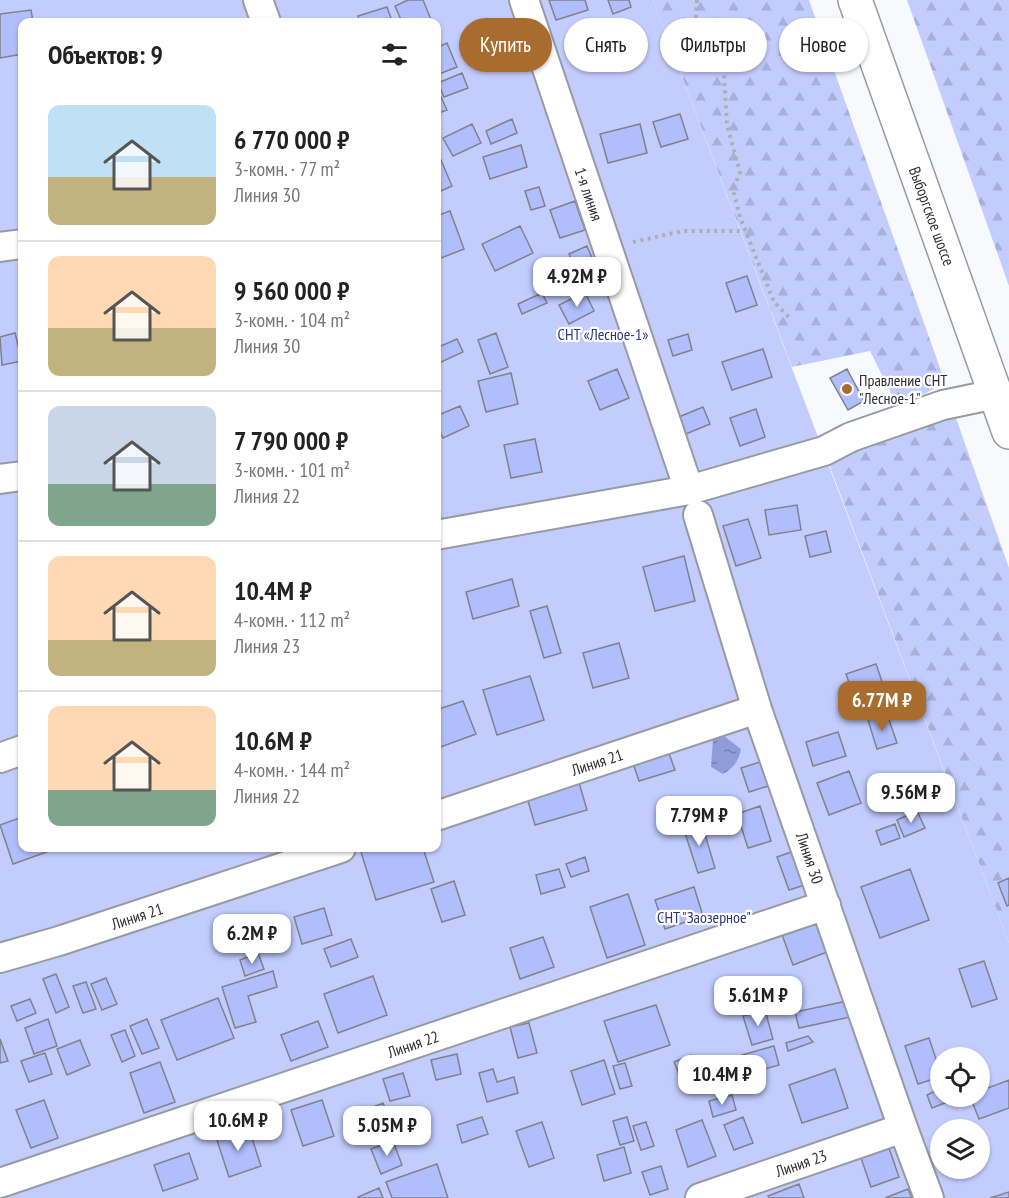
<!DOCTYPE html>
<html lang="ru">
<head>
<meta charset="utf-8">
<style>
  :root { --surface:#fff; --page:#f2f2f2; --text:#222; --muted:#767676; --line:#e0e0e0; --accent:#a86d2e }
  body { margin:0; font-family:"PT Sans Narrow",sans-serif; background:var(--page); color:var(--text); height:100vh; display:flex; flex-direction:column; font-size:22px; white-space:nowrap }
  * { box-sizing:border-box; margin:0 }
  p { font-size:20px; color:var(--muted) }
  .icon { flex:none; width:33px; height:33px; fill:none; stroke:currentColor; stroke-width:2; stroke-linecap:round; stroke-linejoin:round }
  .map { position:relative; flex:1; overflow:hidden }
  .details { position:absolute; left:18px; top:18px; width:423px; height:834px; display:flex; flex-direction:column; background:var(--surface); border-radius:12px; box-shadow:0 2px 4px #0004 }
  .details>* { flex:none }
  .hud { position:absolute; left:459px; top:18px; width:459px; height:54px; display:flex; gap:12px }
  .tools { position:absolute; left:930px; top:1047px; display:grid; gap:12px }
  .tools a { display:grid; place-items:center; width:60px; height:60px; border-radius:50%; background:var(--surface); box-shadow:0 2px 4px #0004; font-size:30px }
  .price { position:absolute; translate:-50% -51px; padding:0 14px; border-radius:12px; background:#fff; color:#222; font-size:20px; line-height:39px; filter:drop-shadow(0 2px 3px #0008) }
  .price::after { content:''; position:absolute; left:50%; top:36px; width:18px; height:14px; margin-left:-9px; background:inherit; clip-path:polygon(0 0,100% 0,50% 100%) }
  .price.on { background:var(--accent); color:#fff }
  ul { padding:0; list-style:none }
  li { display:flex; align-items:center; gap:18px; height:150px; padding:0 30px }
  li+li { border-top:2px solid var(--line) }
  li span { display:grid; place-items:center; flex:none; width:168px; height:120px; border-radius:12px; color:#555 }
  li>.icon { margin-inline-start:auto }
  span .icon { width:72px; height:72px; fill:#fffc; stroke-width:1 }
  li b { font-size:26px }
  h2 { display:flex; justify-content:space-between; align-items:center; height:72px; padding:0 30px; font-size:26px }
  .pill { padding:0 21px; border-radius:27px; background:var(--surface); box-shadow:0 2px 4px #0004; font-size:21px; line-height:54px }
  .pill.on { background:var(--accent); color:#fff }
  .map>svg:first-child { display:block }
</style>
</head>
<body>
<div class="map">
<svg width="1009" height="1198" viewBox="0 0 1009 1198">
  <defs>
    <pattern id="forest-firs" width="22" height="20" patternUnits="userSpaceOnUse" patternTransform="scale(1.5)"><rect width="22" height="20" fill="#c2cdfe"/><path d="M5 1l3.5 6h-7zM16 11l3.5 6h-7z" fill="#a7b0da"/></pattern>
    <pattern id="water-ripples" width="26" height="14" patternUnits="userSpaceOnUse" patternTransform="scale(1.5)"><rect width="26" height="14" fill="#8f9cd9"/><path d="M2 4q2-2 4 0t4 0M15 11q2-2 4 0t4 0" fill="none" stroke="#7580b1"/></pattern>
  </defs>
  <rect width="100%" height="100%" fill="#f8f9fd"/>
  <path fill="#c2cdfe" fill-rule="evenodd" d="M0,0H653L1009,943V1198H0ZM22,22H436V848H22ZM940,1058H980V1096H940ZM940,1130H980V1168H940Z"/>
  <path fill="url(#forest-firs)" d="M653,0H809L945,382L899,409L870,351L792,367Z
    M907,0H1009V286Z
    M951,404L1009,568V943L824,451Z"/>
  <path fill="url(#water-ripples)" d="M720,733L741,749C739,760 734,768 723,774L711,767L713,740Z"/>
  <path fill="#b0befd" stroke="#80828b" stroke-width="1.5" d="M408,0H423L432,22H402L395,6Z
    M549,0H585L588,10L556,20Z
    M608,0H629L631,7L613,14Z
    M387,7L392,21L386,22H360L358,16Z
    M31,10L33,22H22V54L0,58V14Z
    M502,26L511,49L494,56L485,33Z
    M447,43L457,67L439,74L436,68V48Z
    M462,73L468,88L444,97L438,83Z
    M436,86L447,110L436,114Z
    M680,114L688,139L661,147L653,122Z
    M512,119L517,133L491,144L486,131Z
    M472,124L481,143L453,156L443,138Z
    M640,124L647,153L608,163L600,134Z
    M521,145L527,167L490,179L483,157Z
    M441,160L452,186L436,193V162Z
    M539,187L545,206L531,210L525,191Z
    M575,201L585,230L560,238L550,210Z
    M450,211L464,249L436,260V216Z
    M520,226L533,253L495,271L482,244Z
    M587,246L595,265L577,273L569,254Z
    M747,276L757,305L736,312L726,283Z
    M585,292L594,311L569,324L559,305Z
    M542,293L547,303L522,314L518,304Z
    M15,333L22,361L2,365L0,337Z
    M496,333L508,367L490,374L478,340Z
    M688,334L692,350L673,356L668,340Z
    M457,339L463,352L439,363L436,357V348Z
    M763,349L772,377L732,390L722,362Z
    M617,369L629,398L600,410L588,381Z
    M847,369L864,401L848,410L830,378Z
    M511,373L518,404L486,412L478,381Z
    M460,406L469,426L443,438L436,424V416Z
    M703,407L710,424L681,436L674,419Z
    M756,409L765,437L740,446L730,418Z
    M535,439L542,472L511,478L504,445Z
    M797,505L801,530L769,535L765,510Z
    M748,519L761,558L736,566L723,526Z
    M826,531L831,552L810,557L805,536Z
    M684,556L695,601L655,611L643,567Z
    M512,579L519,606L473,619L466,592Z
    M547,606L561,653L544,658L530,611Z
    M619,643L629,678L593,688L583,653Z
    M876,664L887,696L857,706L846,674Z
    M530,676L544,720L497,735L483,690Z
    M463,701L476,734L438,748L436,710Z
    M887,714L897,743L877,749L868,720Z
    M838,732L846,756L813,766L806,742Z
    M666,745L675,770L639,781L631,757Z
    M760,762L768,786L749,792L741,768Z
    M849,771L861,803L829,815L817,783Z
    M578,779L587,810L535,825L526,794Z
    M760,806L771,841L748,848L737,814Z
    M917,811L925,828L904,837L897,820Z
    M22,817V848H58L13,864L0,825Z
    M701,821L715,868L698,873L683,827Z
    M895,824L900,838L881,845L876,831Z
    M376,848H423L434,882L376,900L361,852Z
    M797,850L808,884L789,890L777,857Z
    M585,857L589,871L571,877L566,864Z
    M559,869L565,887L541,894L536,875Z
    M910,869L929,920L880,938L861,887Z
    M1009,878V905L1007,906L998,883Z
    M454,881L465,915L442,922L431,889Z
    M694,887L703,916L665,929L655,900Z
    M628,894L645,945L607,958L590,907Z
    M324,908L332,935L302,944L294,917Z
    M814,920L827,952L793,965L781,932Z
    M274,921L282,942L259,950L251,930Z
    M543,937L554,967L520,979L510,948Z
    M351,939L358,957L331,967L324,949Z
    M258,953L264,969L245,976L240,960Z
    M984,961L997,999L972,1007L959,969Z
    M273,971L277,987L248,996L256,1022L235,1028L222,987Z
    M56,974L69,1007L56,1013L43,979Z
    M373,976L387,1015L338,1033L324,994Z
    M106,978L117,1004L102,1010L91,984Z
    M86,982L96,1009L83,1013L73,986Z
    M218,998L234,1038L177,1060L161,1020Z
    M30,999L36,1013L17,1021L11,1006Z
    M852,1000L855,1016L799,1028L795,1012Z
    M656,1005L670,1045L618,1062L604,1021Z
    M765,1010L773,1039L752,1045L743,1016Z
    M48,1019L57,1046L34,1054L25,1028Z
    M147,1019L159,1048L142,1054L130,1026Z
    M318,1021L328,1047L291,1061L281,1035Z
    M529,1023L537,1053L518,1058L510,1027Z
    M125,1030L135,1056L122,1062L111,1035Z
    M808,1036L813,1042L788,1051L786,1043Z
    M929,1038L940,1071V1077L918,1084L905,1046Z
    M0,1039L8,1061L0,1063Z
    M80,1040L90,1065L67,1075L57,1049Z
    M774,1046L779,1065L747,1074L742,1055Z
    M45,1053L52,1074L29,1082L21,1061Z
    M457,1054L461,1074L436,1080L431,1060Z
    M691,1055L698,1072L681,1079L674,1062Z
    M604,1060L615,1094L582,1105L571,1071Z
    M160,1062L175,1102L144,1113L130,1073Z
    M625,1063L632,1086L620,1089L613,1066Z
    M493,1069L497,1082L514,1077L518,1093L487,1102L479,1073Z
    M835,1069L848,1108L802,1123L789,1085Z
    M403,1073L410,1096L390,1101L383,1079Z
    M1009,1080V1108L979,1119L970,1096H980V1091Z
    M940,1089V1096L960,1097L932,1108L927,1095Z
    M732,1095L736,1110L713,1117L709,1101Z
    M44,1100L58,1138L31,1148L16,1110Z
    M322,1100L334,1136L303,1146L291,1110Z
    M383,1103L393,1130L372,1138L361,1112Z
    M482,1117L488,1134L462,1143L457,1125Z
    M627,1117L634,1141L620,1145L613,1121Z
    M743,1117L753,1143L734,1150L724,1125Z
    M702,1120L716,1156L688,1167L676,1130Z
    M542,1122L554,1158L529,1167L516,1131Z
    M646,1122L654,1146L641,1150L633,1126Z
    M248,1126L261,1166L229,1177L216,1137Z
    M393,1141L402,1165L381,1174L371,1149Z
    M624,1147L631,1173L604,1181L597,1155Z
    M889,1148L899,1177L871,1187L861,1158Z
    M189,1153L198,1179L163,1191L154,1165Z
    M437,1164L448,1198H392L386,1182Z
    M661,1166L668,1189L650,1195L642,1172Z
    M799,1184L804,1198H769L768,1196Z
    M379,1188L383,1198H359L358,1197Z
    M908,1189L912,1198H885Z
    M1009,1192V1198H990Z"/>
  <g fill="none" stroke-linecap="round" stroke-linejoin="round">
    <defs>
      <path id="minor" d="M258,0L266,22
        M524,0L689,490
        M0,247L22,244
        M0,479L22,476
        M698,515L757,709L903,1128L929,1198
        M436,535L689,490L824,451L851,437L943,405L996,394
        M0,758L22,750
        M436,816L757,709
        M0,958L59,941L341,848
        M0,1183L826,905
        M700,1198L903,1128"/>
      <path id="primary" d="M855,0L1009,432"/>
    </defs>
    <use href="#minor" stroke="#979aa3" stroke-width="32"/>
    <use href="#primary" stroke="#979aa3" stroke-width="36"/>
    <path stroke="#adaeb2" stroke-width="4" stroke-dasharray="3 4.5" stroke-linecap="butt" d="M697,0L696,17L703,38L713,51L724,74L727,125L740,172L733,190L740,217L774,302L790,318
      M633,242L683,231H745"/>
    <use href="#minor" stroke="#fff" stroke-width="28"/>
    <use href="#primary" stroke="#fff" stroke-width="33"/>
  </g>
  <circle fill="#a86d2e" stroke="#fff" stroke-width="2" cx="847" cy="389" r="6"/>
  <g text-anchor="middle" stroke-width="4.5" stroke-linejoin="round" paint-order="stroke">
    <g font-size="16" fill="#2d2e32" stroke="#fff">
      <text transform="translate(589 194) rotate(71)" y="6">1-я линия</text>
      <text transform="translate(932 216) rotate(70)" y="6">Выборгское шоссе</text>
      <text transform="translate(597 762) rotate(-18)" y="6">Линия 21</text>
      <text transform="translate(810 858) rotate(71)" y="6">Линия 30</text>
      <text transform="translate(137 916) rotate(-18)" y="6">Линия 21</text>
      <text transform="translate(413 1044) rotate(-19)" y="6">Линия 22</text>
      <text transform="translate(801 1163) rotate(-19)" y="6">Линия 23</text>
    </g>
    <g font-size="16" fill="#2e367e" stroke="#fff">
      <text x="603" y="340">СНТ «Лесное-1»</text>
      <text x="704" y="923">СНТ "Заозерное"</text>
    </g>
    <g font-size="16" fill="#2d2e32" stroke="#fff" text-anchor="start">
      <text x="859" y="386">Правление СНТ<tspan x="859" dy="18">"Лесное-1"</tspan></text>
    </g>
  </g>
</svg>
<div class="tools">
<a><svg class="icon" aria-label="locate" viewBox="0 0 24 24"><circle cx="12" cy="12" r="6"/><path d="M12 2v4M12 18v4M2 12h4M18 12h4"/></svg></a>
<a><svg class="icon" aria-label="layers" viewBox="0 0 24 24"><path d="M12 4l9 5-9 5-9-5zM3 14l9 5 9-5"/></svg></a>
</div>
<b class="price" style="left:577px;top:308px">4.92M ₽</b>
<b class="price on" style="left:882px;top:732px">6.77M ₽</b>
<b class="price" style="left:911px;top:824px">9.56M ₽</b>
<b class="price" style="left:699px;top:847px">7.79M ₽</b>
<b class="price" style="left:252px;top:965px">6.2M ₽</b>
<b class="price" style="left:758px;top:1027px">5.61M ₽</b>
<b class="price" style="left:722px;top:1106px">10.4M ₽</b>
<b class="price" style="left:238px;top:1152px">10.6M ₽</b>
<b class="price" style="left:387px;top:1157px">5.05M ₽</b>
<div class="hud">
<a class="pill on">Купить</a>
<a class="pill">Снять</a>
<a class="pill">Фильтры</a>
<a class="pill">Новое</a>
</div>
<section class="details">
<h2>Объектов: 9<svg class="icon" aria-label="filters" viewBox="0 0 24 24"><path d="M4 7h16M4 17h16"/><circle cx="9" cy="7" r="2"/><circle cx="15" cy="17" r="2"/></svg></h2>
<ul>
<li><span style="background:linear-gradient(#bfe0f5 60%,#c2b280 0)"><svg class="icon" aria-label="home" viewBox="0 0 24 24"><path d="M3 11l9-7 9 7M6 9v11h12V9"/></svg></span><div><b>6 770 000 ₽</b><p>3-комн. · 77 m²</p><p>Линия 30</p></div></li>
<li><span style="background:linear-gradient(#ffd9b3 60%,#c2b280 0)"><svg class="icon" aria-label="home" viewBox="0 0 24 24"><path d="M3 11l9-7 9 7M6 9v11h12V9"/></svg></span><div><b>9 560 000 ₽</b><p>3-комн. · 104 m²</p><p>Линия 30</p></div></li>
<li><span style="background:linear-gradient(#c9d6e8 65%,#7fa58c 0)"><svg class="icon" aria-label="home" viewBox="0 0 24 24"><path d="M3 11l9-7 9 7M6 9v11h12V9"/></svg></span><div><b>7 790 000 ₽</b><p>3-комн. · 101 m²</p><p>Линия 22</p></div></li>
<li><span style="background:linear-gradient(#ffd9b3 70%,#c2b280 0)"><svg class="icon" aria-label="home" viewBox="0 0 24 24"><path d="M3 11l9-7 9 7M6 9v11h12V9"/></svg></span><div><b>10.4M ₽</b><p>4-комн. · 112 m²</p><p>Линия 23</p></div></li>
<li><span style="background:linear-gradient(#ffd9b3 70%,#7fa58c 0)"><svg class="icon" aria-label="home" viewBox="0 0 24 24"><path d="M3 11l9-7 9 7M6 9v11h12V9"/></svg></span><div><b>10.6M ₽</b><p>4-комн. · 144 m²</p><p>Линия 22</p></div></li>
</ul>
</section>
</div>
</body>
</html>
